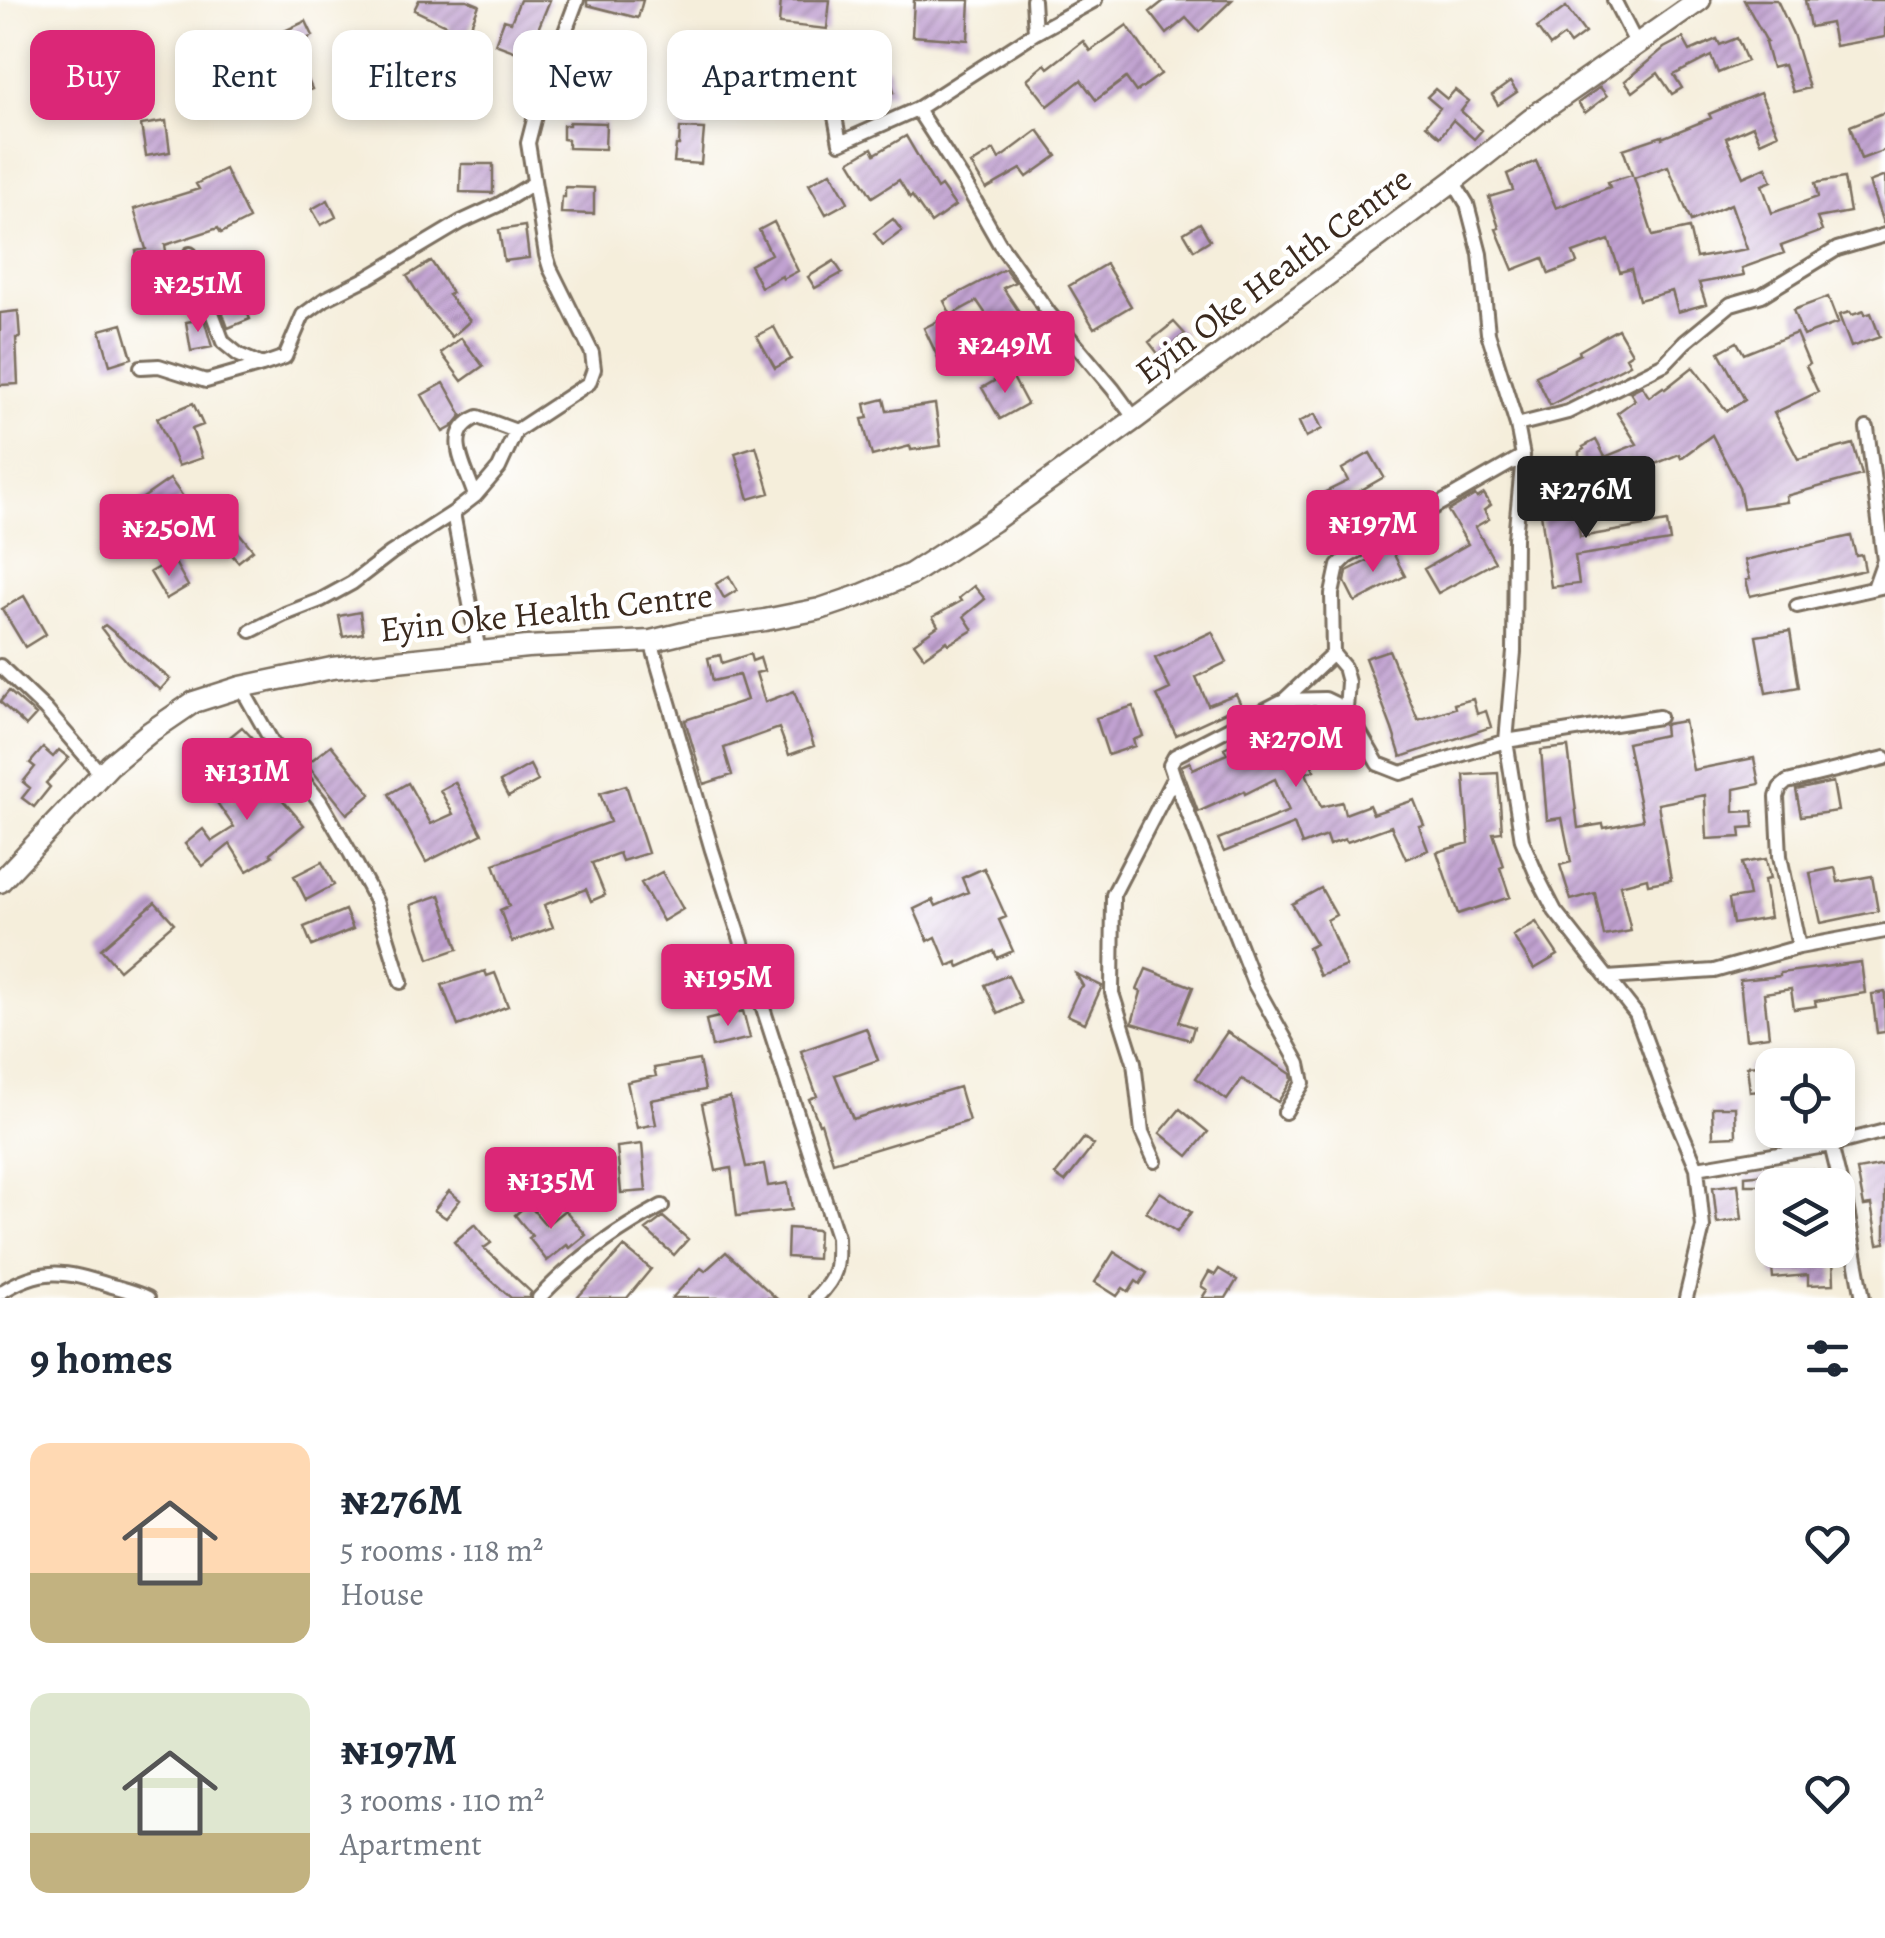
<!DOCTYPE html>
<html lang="en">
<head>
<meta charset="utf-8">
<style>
  :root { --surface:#fff; --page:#f2f2f3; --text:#1f2937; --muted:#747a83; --accent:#db2777 }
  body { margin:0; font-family:Alegreya,serif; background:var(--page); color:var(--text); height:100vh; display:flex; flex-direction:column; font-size:38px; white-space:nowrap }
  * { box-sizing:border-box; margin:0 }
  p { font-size:32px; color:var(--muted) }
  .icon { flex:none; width:55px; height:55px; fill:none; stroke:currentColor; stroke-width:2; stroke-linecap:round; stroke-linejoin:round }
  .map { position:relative; height:1298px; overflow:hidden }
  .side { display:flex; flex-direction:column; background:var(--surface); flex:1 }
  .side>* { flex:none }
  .hud { position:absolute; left:30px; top:30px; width:1000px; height:90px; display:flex; gap:20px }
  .tools { position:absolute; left:1755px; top:1048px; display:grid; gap:20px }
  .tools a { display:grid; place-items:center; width:100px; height:100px; border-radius:20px; background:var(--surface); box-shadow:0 5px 15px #0003; font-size:50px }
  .price { position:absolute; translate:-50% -85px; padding:0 22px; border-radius:10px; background:var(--accent); color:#fff; font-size:32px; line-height:65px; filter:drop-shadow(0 2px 5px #0008) }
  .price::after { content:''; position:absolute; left:50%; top:60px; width:30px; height:22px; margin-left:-15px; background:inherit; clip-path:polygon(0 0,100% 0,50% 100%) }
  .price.on { background:#222; color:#fff }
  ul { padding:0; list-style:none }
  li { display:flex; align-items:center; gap:30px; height:250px; padding:0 30px }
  li span { display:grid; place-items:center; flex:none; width:280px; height:200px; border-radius:20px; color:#555 }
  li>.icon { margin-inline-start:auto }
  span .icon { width:120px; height:120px; fill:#fffc; stroke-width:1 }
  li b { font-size:42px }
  h2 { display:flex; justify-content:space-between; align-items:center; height:120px; padding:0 30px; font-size:42px }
  .chip { padding:0 35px; border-radius:20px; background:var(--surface); box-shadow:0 5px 15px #0003; font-size:35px; line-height:90px }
  .chip.on { background:var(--accent); color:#fff }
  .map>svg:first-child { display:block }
</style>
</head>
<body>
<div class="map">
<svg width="1885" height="1298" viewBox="0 0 1885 1298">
  <defs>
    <pattern id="building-hatch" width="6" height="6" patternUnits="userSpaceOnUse" patternTransform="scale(2.5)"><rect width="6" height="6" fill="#c1a2d1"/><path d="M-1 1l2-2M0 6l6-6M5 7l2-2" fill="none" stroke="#9e84a9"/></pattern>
  </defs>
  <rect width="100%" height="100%" fill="#fff"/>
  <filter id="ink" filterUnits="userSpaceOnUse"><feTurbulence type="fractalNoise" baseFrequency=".01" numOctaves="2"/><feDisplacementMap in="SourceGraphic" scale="20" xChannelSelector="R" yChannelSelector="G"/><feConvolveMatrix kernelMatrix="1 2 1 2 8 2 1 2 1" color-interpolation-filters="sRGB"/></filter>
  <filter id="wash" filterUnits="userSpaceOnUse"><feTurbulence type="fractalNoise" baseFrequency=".0048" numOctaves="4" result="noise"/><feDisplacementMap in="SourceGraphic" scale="40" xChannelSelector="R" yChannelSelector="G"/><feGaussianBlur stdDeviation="2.25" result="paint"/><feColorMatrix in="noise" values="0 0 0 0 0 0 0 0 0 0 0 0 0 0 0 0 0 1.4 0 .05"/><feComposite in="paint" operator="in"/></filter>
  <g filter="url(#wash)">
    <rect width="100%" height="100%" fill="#f5eedb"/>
    <g id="blocks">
      <path fill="url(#building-hatch)" fill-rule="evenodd" d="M419,0H467L479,5L465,40L447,33L450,27L414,10Z
        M520,0H550L527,56L495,44L504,20L511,22Z
        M587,0H643L638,18L587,5Z
        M781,0H830L827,29L779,24Z
        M914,0H970L968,40L912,36Z
        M1165,0H1232L1199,32L1186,18L1167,34L1150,12Z
        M1744,0H1777L1793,34L1809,88L1793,92L1784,65L1772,68L1765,43L1767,42Z
        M1805,0H1885V37L1835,46L1831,23L1810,27Z
        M1566,7L1585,33L1570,44L1564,36L1550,46L1537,28Z
        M306,21L313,36L261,60L254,45Z
        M1127,25L1161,74L1136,92L1126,78L1096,100L1081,80L1048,106L1027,79L1045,64L1048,68L1083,41L1090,51Z
        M1683,38L1690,51L1717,39L1720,45L1737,38L1747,61L1718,73L1711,56L1674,75L1682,88L1672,94L1658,73L1633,92L1625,81L1664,48Z
        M747,48L805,53L802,83L745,78Z
        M888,66L894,92L853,102L847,76Z
        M304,71L312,89L277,103L270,86Z
        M1510,82L1517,92L1498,105L1492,95Z
        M1600,87L1607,96L1585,113L1578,103Z
        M1435,89L1447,99L1455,90L1469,101L1461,111L1482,130L1474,139L1453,120L1440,137L1426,125L1440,108L1427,97Z
        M1760,93L1778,134L1760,142L1753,126L1726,138L1743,177L1766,167L1772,181L1762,185L1772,213L1818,197L1815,183L1844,178L1850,212L1817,218L1822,231L1781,246L1784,253L1742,268L1744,275L1699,283L1706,304L1678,312L1672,291L1639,300L1631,269L1620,272L1609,240L1573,253L1577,263L1549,274L1543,258L1513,270L1496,229L1499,228L1489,197L1513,190L1507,174L1536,161L1556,208L1610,187L1608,182L1632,175L1623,149L1662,136V138L1711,118L1709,114ZM1668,166L1691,221L1731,204L1747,249L1696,258L1689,228L1653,236L1634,178Z
        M1885,112V150L1861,159L1850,126Z
        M166,121L170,152L146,156L141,125Z
        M569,122L606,123L605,149L568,148V140L563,139V125H569Z
        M680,128L704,129L701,164L674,162L676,145H679Z
        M1038,130L1057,156L1027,177L1021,169L986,189L971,164L994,150L999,159Z
        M906,136L937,189L941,186L955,206L931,223L912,196L910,198L899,180L872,197L850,161L872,148L875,154Z
        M461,164H493V193L460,192Z
        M225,169L249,219L221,233L218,228L165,245L169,273L140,277L136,251L146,249L134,209L199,189L196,184Z
        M831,172L848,202L826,214L809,184Z
        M1885,176V223H1883L1869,182Z
        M565,187L594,188V214L561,213L562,197H565Z
        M328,200L336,217L321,225L312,209Z
        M893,219L902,231L883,245L874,233Z
        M774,222L798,271L783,279L782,276L761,287L750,265L771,254L759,230Z
        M1200,223L1210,240L1194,250L1184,233Z
        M525,226L529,258L504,261L499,230Z
        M431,261L452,293L448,295L470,321L452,337L427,308L407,276Z
        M834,261L842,273L815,288L808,277Z
        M1106,264L1131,306L1094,328L1069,286Z
        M1005,269L1015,282L1003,288L1037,338L1013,354L977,301L951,315L944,301Z
        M232,278L250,319L228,328L213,286Z
        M1828,297L1838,323L1803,336L1793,310Z
        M18,311L20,338H16L18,384L0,385V313Z
        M1864,311L1865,315L1871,313L1880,337L1851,347L1839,315L1850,312L1852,315Z
        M944,318L962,354L941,364L924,328Z
        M204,319L212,347L191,351L186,322Z
        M1174,322L1185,334L1159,355L1149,342Z
        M122,324L132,358L110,365L100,330Z
        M774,327L791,359L775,368L757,336Z
        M1618,329L1632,353L1626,357L1630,364L1550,405L1536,376L1580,354L1579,351Z
        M1796,333L1809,364L1806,366L1818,392L1774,413L1798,459L1853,444L1862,475L1786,496L1787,502L1743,508L1739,487L1712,435L1681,458L1679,454L1641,470L1639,466L1631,469L1626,459L1591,478L1579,457V452L1584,449L1583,447L1596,440L1605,457L1637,444L1617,413L1635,400L1630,392L1642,386L1649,397L1663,387L1665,389L1693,367L1727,411L1745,400L1719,352L1737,342L1744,354Z
        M461,338L483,366L462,381L441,353Z
        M1010,372L1027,404L1000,419L982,388Z
        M444,383L462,415L452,427L443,432L422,395Z
        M884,399L887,411L935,404L941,446L911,450L910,446L872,456L862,419L868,418L865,404Z
        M193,403L203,425L192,429L202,458L178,466L157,418Z
        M1315,414L1322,429L1306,437L1299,422Z
        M756,446L770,493L749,499L735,453Z
        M1370,453L1384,477L1344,500L1346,504L1326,514L1317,496L1348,481L1342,469Z
        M170,479L184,498L154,519L140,500Z
        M1484,494L1491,505L1484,510L1489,519L1475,527L1495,562L1438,593L1424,569L1468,544L1448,511L1475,495L1477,498Z
        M1575,495L1580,537L1667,522L1670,541L1575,556L1579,584L1551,587L1541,513L1559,511L1557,497Z
        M222,512L253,550L238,562L206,524Z
        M1851,536L1856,556L1862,555L1865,570L1750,596L1746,580L1750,579L1745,560Z
        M1391,549L1405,576L1355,602L1345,582L1347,571Z
        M173,559L188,586L166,599L150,572Z
        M729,576L737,590L724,598L716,584Z
        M974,586L985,599L964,616L973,630L949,644L947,641L924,657L914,643L938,626L933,617L961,601L959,598Z
        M24,596L46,634L25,647L2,609Z
        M360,612L363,633L343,637L339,616Z
        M105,625L170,679L160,690L127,662L101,628Z
        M1790,631L1799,687L1766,693L1756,636Z
        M1212,632L1227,662L1196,677L1208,705L1236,694L1241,705L1176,735L1157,695L1170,689L1155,658Z
        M1389,650L1418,720L1455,708L1454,704L1473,699L1477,714L1486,711L1491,727L1401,757L1392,729L1365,658Z
        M750,654L752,661L760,658L764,671L756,673L765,702L794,691L814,746L789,755L779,728L724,748L732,775L704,784L685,720L747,700L739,675L713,681L708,658L720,655L722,663Z
        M9,691L36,715L26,726L0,702Z
        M1133,706L1143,736L1133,740L1135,746L1108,755L1096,718Z
        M1330,712L1333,714L1342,742L1307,754L1314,770L1306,773L1321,807L1342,802L1345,814L1369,805L1373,814L1414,800L1424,825L1419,826L1428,850L1406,859L1391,826L1347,842L1345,839L1329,845L1326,836L1302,845L1294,824L1224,852L1218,839L1289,811L1275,779L1245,794L1244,791L1198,812L1181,766L1190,762L1193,769L1227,754L1224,748L1249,735L1253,743L1304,721Z
        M1684,721L1693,770L1754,758L1759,784L1734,789V812L1753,811L1754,827L1740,828L1741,837L1707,839L1705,795L1658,804L1671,880L1648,884L1647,878L1620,885L1631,931L1604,936L1595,893L1571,900L1560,865L1571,862L1562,818L1547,820L1541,750L1568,747L1578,828L1603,824L1604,828L1643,820L1627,743L1665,735L1664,726L1666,724Z
        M242,727L256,742L240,755L236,750L218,766L208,755Z
        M331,745L371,794L347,814L307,764Z
        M43,748L53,757L59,750L69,758L46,783L50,787L34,807L22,798L30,788L23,782L35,767L30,763Z
        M530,765L538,781L508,797L500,782Z
        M208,766L233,802L263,777L304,825L270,853L272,856L247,871L230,844L203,866L185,844L203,829L212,841L234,827L197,774Z
        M1498,773L1502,832L1493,833L1504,866L1500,868L1510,897L1458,914L1437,852L1469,843L1464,775Z
        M455,782L482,834L426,862L389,794L408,783L431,824L453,814L440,790Z
        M1833,782L1838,811L1801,816L1796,790Z
        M626,785L648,853L622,861L619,853L592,863L605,895L591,901L586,889L544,905L553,927L512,942L500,910L509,906L494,864L610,822L600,793Z
        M1766,859L1770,879L1764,880L1770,918L1733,924L1729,899L1749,896L1742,863Z
        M322,862L334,885L306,900L294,876Z
        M984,868L1006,917L999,920L1013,951L997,958L994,951L959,967L957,962L948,966L936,937L928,941L914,909L933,900L936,906L968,892L962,878Z
        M1835,868L1838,882L1872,876L1878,911L1821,923L1810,873Z
        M662,872L683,909L663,921L641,883Z
        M1321,888L1336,915L1327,920L1346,966L1320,976L1308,948L1316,944L1292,904Z
        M440,895L458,949L429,959L411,905Z
        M155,902L174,923L119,970L101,949Z
        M345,910L353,929L312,946L304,927Z
        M1536,922L1558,955L1534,969L1513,936Z
        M1861,962L1865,993L1815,1001L1816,1006L1794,1009L1791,989L1764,993L1769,1036L1746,1039L1740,980L1780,976V973Z
        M1146,969L1193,987L1179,1022L1194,1027L1190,1040L1132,1023L1141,992L1137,990Z
        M485,971L487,976L495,973L508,1006L458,1026L442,985Z
        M1076,974L1102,986L1085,1023L1067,1015L1079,989L1083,986Z
        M1008,975L1021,1003L998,1014L985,985Z
        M1885,992V1032L1877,1033L1872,994Z
        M743,1011L750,1038L712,1047L706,1020Z
        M866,1028L878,1060L835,1075L853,1119L959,1087L969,1121L833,1162L821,1123L819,1124L809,1099L817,1096L801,1051Z
        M1227,1032L1291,1074L1292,1080L1278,1102L1242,1079L1227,1100L1196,1078Z
        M699,1060L705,1090L651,1100L656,1124L637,1128L627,1082L656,1076L654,1068Z
        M1772,1064V1090L1750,1092L1747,1066Z
        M730,1097L746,1167L764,1164L768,1186L788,1183L792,1210L737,1216L731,1168L716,1171L702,1104Z
        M1712,1107H1735L1736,1136L1713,1137Z
        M1180,1109L1208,1132L1188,1156L1160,1133Z
        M1084,1138L1094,1145L1065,1182L1055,1175Z
        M642,1144L646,1191L621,1193L617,1147Z
        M1885,1165V1243L1878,1244L1871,1205L1864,1206L1857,1170Z
        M1813,1170L1814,1185H1745V1176Z
        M1738,1184L1742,1219L1717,1223L1713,1187Z
        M449,1191L460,1200L446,1218L434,1210Z
        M1160,1192L1191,1212L1177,1232L1146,1212Z
        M528,1204L546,1225L565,1210L586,1235L570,1248L567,1245L547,1261L529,1238L532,1236L515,1215Z
        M663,1217L688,1239L674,1255L646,1230Z
        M475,1224L491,1243L484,1248L531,1292L529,1298H511L469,1260L454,1242Z
        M788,1228L818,1230L817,1259L787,1257Z
        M624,1247L651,1269L627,1298H577Z
        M726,1252L776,1298H672L701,1268L705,1271Z
        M1114,1252L1147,1273L1140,1284L1136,1281L1129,1292L1123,1288L1117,1296L1095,1282Z
        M1785,1258H1833L1834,1284L1808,1285V1275L1773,1278L1771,1259Z
        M1219,1269L1237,1280L1226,1298H1202L1207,1290L1201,1286L1209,1272L1215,1275Z"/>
    </g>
  </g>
  <g filter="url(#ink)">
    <use href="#blocks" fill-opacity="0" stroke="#7c6f60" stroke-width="2.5"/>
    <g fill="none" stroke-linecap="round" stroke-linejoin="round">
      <defs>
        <path id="minor" d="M1033,0L1035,33
          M1614,0L1636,43
          M836,63L834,111L840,143L917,109L1035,33L1095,0
          M917,109L963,180L999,243L1049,313L1113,389L1135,419
          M1453,181L1467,204L1480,254L1488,333L1517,425L1523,456L1515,538L1514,652L1506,741L1522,840L1538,878L1555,911L1636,1014L1665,1093L1697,1168L1831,1145L1885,1131
          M190,254L223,342L239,355L262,365L285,357L303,315L325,299L369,277L461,222L498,205L534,183
          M141,367L159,366L206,381L262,365
          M1517,425L1568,412L1664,364L1685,342L1731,304L1762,295L1837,249L1885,235
          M1867,428L1884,560L1874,588
          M1523,456L1347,557L1338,566L1332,594L1333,654L1344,667L1348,682L1346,709L1378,764L1401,773L1506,741L1659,717
          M475,496C466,467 441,432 478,417L516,431
          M453,513L479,652
          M1797,606L1885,586
          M251,631L285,614L321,600L352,583L391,553L453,513L475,496L499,468L516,431L589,383L594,369L592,353L550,268L546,255L528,143L538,104L577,0
          M651,641L712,850L837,1237C838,1267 838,1276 816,1298
          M0,666L45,709L101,774
          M241,687L272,742L320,801L348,849L376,901L401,982
          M1284,700L1325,699L1346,709
          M1174,777L1254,983L1299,1064L1303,1083L1285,1112
          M1799,947L1780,856L1777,797L1780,788L1787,782L1885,758
          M1607,978L1714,971L1799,947L1885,931
          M1831,1145L1847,1210L1863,1298
          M1155,1161L1142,1132L1134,1062L1112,993L1113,895L1174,777L1170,765L1175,756L1284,700L1333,654
          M0,1293C41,1266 65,1271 109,1285C123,1289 136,1292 148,1298
          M539,1298C575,1259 616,1231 662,1206
          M1686,1298L1703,1227L1697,1168"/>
        <path id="primary" d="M0,882L110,765L150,732L194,702L241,687L332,668L527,647L651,641L692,631L765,620L820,609L864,594L911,574L993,521L1135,419L1453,181L1540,112L1700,0"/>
      </defs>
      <use href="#minor" stroke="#7c6f60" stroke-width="18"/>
      <use href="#primary" stroke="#7c6f60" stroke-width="25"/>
      <use href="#minor" stroke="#fff" stroke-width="12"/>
      <use href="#primary" stroke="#fff" stroke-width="20"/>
    </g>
  </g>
  <g text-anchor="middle" stroke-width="9" stroke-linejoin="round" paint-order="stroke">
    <g font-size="35" fill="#3b2a1e" stroke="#fff">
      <text transform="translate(1273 275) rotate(-37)" y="12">Eyin Oke Health Centre</text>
      <text transform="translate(546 612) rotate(-6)" y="12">Eyin Oke Health Centre</text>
    </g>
  </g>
</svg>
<div class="tools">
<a><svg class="icon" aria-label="locate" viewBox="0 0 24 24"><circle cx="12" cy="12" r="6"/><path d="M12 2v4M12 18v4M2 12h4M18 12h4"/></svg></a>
<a><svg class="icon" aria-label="layers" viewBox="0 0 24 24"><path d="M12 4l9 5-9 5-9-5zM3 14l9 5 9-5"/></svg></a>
</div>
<b class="price" style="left:198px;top:335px">₦251M</b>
<b class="price" style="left:1005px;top:396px">₦249M</b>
<b class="price on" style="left:1586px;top:541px">₦276M</b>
<b class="price" style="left:1373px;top:575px">₦197M</b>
<b class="price" style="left:169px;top:579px">₦250M</b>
<b class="price" style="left:1296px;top:790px">₦270M</b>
<b class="price" style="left:247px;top:823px">₦131M</b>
<b class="price" style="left:728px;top:1029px">₦195M</b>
<b class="price" style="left:551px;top:1232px">₦135M</b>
<div class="hud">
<a class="chip on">Buy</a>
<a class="chip">Rent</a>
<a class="chip">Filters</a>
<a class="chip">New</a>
<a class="chip">Apartment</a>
</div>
</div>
<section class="side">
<h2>9 homes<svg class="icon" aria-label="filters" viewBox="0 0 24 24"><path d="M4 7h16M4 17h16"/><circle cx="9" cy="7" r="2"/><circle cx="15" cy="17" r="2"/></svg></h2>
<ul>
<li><span style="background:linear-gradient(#ffd9b3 65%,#c2b280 0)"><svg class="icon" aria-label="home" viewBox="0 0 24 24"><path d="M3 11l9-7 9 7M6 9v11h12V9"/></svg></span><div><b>₦276M</b><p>5 rooms · 118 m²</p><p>House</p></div><svg class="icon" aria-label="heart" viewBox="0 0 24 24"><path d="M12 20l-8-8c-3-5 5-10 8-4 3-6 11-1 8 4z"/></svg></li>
<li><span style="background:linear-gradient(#dfe7d0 70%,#c2b280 0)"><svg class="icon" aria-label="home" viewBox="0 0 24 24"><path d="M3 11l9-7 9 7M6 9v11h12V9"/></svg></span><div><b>₦197M</b><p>3 rooms · 110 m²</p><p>Apartment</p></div><svg class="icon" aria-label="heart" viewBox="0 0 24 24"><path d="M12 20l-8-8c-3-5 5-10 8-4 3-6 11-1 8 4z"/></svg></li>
</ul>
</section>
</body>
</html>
